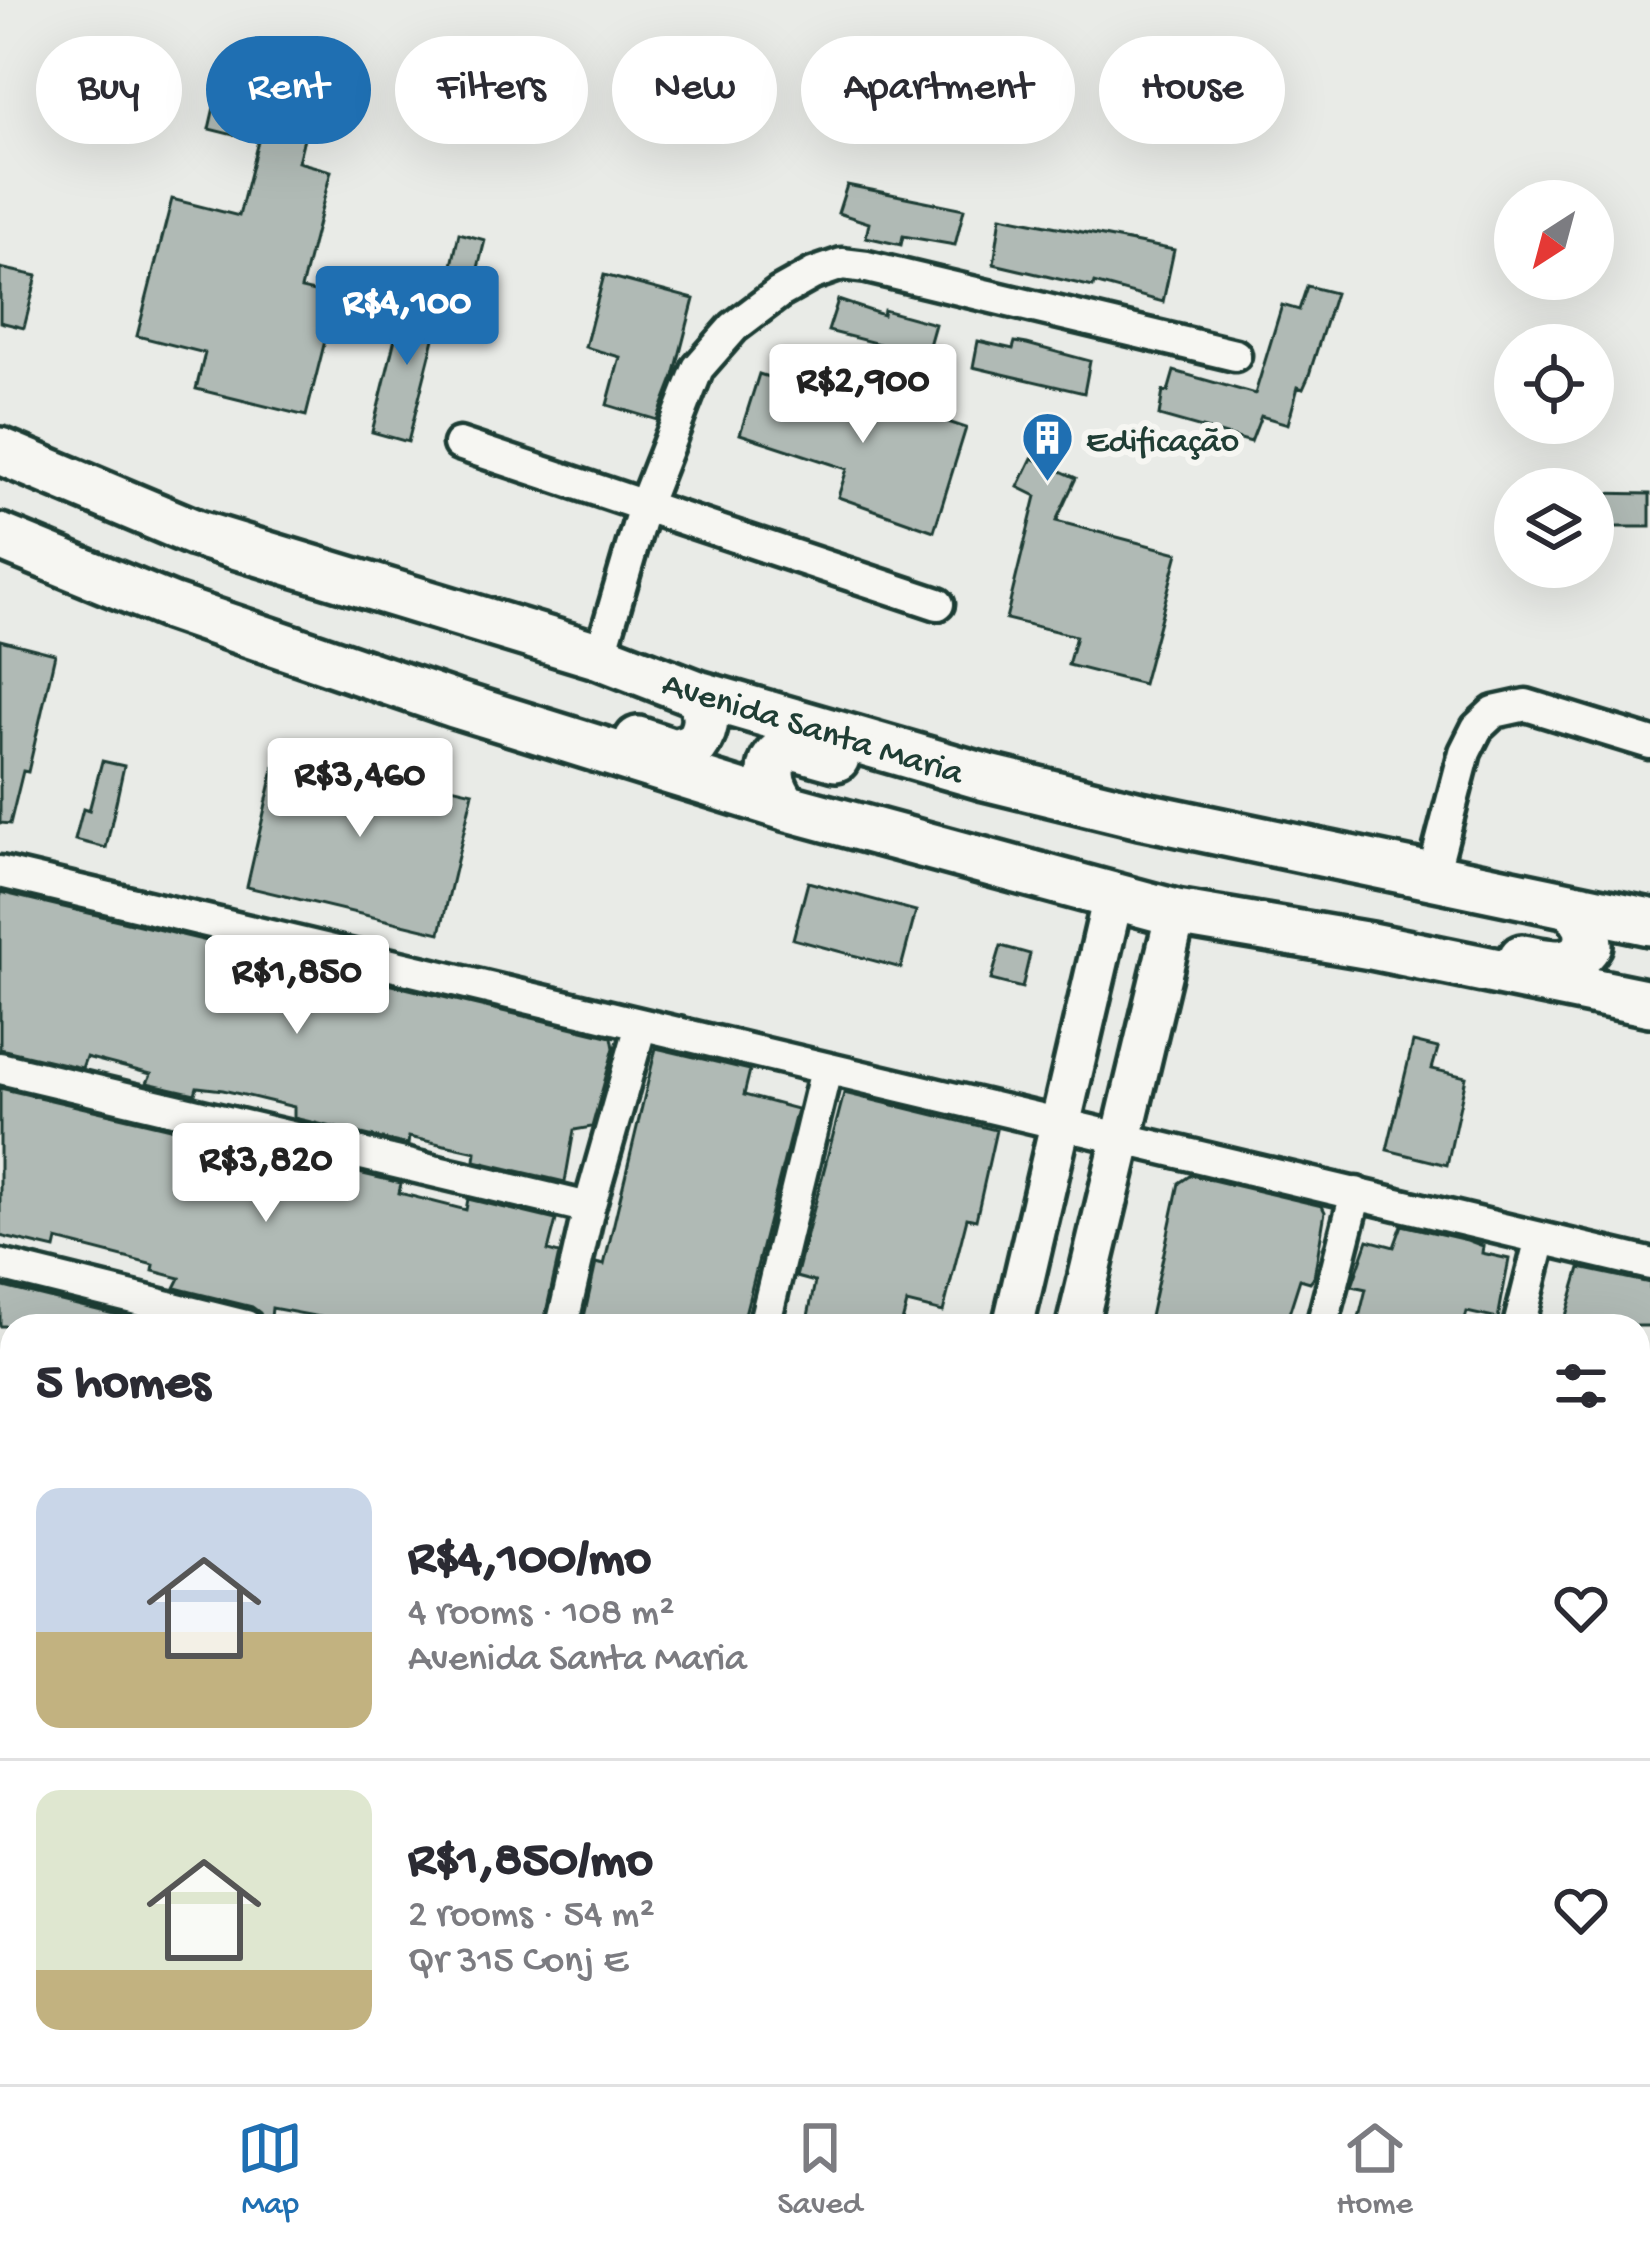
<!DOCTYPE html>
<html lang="en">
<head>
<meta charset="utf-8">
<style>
  :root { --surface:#fff; --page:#f7f7f7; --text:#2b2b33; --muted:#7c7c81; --line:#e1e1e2; --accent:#1f6fb2 }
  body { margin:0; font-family:"Gochi Hand",sans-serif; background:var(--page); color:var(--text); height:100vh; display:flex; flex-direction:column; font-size:45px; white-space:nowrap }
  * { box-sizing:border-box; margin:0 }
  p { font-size:39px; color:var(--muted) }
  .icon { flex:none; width:66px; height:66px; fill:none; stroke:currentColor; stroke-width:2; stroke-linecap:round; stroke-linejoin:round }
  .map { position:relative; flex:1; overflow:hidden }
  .details { position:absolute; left:0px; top:1314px; width:1650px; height:771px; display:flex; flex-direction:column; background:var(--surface); border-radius:36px 36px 0 0; box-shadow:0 12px 48px #0002 }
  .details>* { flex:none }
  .top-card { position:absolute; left:36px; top:36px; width:1578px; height:108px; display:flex; gap:24px }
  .needle { width:78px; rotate:216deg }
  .tools { position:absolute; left:1494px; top:180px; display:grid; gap:24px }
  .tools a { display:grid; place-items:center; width:120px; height:120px; border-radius:50%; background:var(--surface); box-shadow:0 12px 48px #0002; font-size:60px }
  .price { position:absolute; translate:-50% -102px; padding:0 27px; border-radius:12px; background:#fff; color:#222; font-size:39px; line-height:78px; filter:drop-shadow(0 3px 6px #0008) }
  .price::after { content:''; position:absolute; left:50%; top:72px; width:36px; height:27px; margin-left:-18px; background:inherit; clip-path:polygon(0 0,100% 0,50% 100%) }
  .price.active { background:var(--accent); color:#fff }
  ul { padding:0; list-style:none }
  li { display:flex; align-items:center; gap:36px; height:300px; padding:0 36px }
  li+li { border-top:3px solid var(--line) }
  li span { display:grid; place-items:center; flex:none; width:336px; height:240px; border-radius:24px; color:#555 }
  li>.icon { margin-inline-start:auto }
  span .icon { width:144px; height:144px; fill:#fffc; stroke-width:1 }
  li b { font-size:51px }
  h2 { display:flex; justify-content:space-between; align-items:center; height:144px; padding:0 36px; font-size:51px }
  .pill { padding:0 42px; border-radius:54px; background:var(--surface); box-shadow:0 12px 48px #0002; font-size:42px; line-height:108px }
  .pill.active { background:var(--accent); color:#fff }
  .tab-bar { display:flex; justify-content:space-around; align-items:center; height:168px; border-top:3px solid var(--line); background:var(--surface); font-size:33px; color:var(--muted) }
  .tab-bar a { display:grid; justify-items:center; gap:6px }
  .tab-bar .active { color:var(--accent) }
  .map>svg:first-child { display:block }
</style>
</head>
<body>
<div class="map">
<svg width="1650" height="2084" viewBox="0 0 1650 2084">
  <rect width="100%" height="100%" fill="#e9ebe7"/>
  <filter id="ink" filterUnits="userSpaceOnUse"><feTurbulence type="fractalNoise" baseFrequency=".00833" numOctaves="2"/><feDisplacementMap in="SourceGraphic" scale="24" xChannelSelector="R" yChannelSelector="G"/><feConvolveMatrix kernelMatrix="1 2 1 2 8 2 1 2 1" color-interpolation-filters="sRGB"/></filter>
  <g filter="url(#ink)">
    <path fill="#b0bab5" stroke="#1f3d34" stroke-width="3" d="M278,63L318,82L298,162L331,171L301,289L336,297L306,416L196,389L205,353L137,336L172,199L239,216L258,141L209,129L217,94L267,105Z
      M847,185L964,209L955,245L903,236L901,245L866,237L869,223L838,213Z
      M1001,216L1174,250L1163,302L1094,283L1093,287L994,264Z
      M459,233L485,240L476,276L451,270Z
      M0,268L37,276L24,328L0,322Z
      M604,275L694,299L674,376L657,420L607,405L620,357L585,347Z
      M1307,286L1335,293L1308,378L1303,389L1298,387L1288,424L1261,416L1251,442L1159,416L1163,391L1168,392L1174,371L1255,394L1282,305L1299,310Z
      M406,294L443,303L408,442L372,432Z
      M838,300L883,315L884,310L935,324L926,356L828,331Z
      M978,341L1013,349L1015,342L1027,344L1090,361L1084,393L973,367Z
      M759,374L867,408L871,396L966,428L934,531L838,497L847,469L740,434Z
      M1032,458L1076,478L1056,521L1178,553L1143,684L1068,665L1076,636L1006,619L1036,496L1018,487Z
      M1593,493L1650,494V527H1593Z
      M0,640L55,654L28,772L23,771L10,824L0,823Z
      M279,747L473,792L440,933L247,887Z
      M102,761L124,766L106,848L75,840L83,809L89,811Z
      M808,882L916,911L901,968L793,939Z
      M0,892L612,1037L614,1048L592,1127L574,1130L565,1182L475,1161L476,1152L409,1137L408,1145L294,1118V1107L223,1090L197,1087L195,1094L147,1083L151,1074L86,1057L82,1068L0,1049Z
      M1001,946L1030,954L1022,988L991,980Z
      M1413,1042L1438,1048L1432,1069L1466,1077L1447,1165L1387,1150Z
      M656,1048L750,1070L744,1095L797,1109L742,1326H582L596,1263L604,1265Z
      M0,1088L187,1132L183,1148L285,1167L287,1156L401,1183L399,1193L466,1210L468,1199L556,1220L548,1251L559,1254L543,1326H368L272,1308L270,1326H265L260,1313L252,1307L175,1288L180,1278L153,1271L154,1265L57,1240L55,1249L0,1236Z
      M844,1093L996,1130L976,1220L967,1218L943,1312L907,1303L901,1326H806L815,1282L796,1277Z
      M1191,1175L1322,1206L1325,1212L1314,1277L1310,1282L1300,1279L1285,1326H1148L1179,1183Z
      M1402,1225L1467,1240L1483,1246L1482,1253L1509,1259L1498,1319L1467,1312L1463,1326H1357L1366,1289L1352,1286L1368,1240L1394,1247Z
      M1580,1268L1650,1283V1326H1563Z
      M0,1286L122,1316L120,1326H0Z"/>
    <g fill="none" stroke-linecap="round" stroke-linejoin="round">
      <defs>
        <path id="minor" d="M459,444L938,604
          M600,656L644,506L698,368L734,327L779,293L813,274L842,264L867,267L1235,355
          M0,872L1650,1264
          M1432,878L1465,752L1477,728L1494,712L1526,705L1650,743
          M0,1068L589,1208
          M0,1265L246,1326
          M562,1326L589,1208L641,1025
          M764,1326L826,1070
          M1322,1326L1356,1193
          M1519,1326L1541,1238
          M1638,1453L1650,1456
          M0,1464L12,1467
          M1638,1652L1650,1655
          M0,1664L12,1666
          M1638,1853L1650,1855
          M0,1864L12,1867
          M1638,2050L1650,2053
          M0,2065L12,2068
          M33,2073L78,2084
          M379,2084L381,2073
          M583,2084L586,2073
          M1135,2084L1137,2073
          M1338,2084L1340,2073"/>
        <path id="tertiary" d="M1013,1326L1113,898
          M1077,1326L1176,913
          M835,2084L838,2073
          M901,2084L904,2073"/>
        <path id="secondary" d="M0,451L195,533L600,656L698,694L985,777L1140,815L1650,922
          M0,537L171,607L454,704L785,807L1176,913L1371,946L1650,1003
          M638,740L674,752L695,745C708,728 708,713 698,694
          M785,807C769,784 761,759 793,746L836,758
          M1522,958C1551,963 1571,971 1589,944L1587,927L1576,909"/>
      </defs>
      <use href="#minor" stroke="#1f3d34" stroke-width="39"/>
      <use href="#tertiary" stroke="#1f3d34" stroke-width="48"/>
      <use href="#secondary" stroke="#1f3d34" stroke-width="54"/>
      <use href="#minor" stroke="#f6f6f2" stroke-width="30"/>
      <use href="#tertiary" stroke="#f6f6f2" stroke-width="39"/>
      <use href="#secondary" stroke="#f6f6f2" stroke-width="45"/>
    </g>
  </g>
  <defs>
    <symbol id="building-pin" viewBox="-11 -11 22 30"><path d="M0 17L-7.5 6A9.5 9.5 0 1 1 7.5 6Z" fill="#1f6fb2" stroke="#f6f6f2"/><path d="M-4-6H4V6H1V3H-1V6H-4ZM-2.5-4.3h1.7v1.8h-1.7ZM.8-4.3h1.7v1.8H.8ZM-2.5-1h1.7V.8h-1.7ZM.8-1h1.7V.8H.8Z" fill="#fff"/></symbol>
  </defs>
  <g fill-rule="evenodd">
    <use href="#building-pin" x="1018" y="408" width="59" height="81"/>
  </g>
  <g text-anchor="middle" stroke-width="12" stroke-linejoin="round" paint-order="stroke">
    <g font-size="36" fill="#1f3d34" stroke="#f6f6f2" text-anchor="start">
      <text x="1086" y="450">Edificação</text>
    </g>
    <g font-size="36" fill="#1f3d34" stroke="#f6f6f2">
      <text transform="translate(814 725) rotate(17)" y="13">Avenida Santa Maria</text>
    </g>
  </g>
</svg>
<div class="tools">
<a><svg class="needle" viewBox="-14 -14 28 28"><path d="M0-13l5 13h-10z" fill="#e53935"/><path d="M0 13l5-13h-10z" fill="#7c7c81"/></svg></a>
<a><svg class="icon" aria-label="locate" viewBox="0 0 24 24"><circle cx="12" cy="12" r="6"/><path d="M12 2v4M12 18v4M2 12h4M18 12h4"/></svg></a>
<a><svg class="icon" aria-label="layers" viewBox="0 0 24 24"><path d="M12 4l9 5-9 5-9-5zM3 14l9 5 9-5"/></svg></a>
</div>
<b class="price active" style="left:407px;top:368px">R$4,100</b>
<b class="price" style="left:863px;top:446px">R$2,900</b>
<b class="price" style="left:360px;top:840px">R$3,460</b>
<b class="price" style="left:297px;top:1037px">R$1,850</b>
<b class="price" style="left:266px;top:1225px">R$3,820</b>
<div class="top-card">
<a class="pill">Buy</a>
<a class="pill active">Rent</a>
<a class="pill">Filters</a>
<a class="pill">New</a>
<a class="pill">Apartment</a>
<a class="pill">House</a>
</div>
<section class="details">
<h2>5 homes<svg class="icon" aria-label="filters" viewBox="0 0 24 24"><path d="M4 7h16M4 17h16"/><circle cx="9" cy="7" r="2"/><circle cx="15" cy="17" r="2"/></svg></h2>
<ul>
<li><span style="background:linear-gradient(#c9d6e8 60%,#c2b280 0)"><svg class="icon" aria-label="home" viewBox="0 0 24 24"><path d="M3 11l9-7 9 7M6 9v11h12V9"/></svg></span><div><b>R$4,100/mo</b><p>4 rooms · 108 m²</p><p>Avenida Santa Maria</p></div><svg class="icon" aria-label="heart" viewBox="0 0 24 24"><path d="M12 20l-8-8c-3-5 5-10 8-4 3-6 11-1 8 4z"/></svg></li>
<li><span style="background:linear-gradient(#dfe7d0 75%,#c2b280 0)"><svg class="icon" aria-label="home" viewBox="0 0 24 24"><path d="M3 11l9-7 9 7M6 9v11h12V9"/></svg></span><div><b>R$1,850/mo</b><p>2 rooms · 54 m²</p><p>Qr 315 Conj E</p></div><svg class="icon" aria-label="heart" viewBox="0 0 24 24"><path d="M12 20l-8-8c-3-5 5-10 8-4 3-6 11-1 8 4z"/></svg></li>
</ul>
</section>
</div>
<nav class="tab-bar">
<a class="active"><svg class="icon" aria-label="map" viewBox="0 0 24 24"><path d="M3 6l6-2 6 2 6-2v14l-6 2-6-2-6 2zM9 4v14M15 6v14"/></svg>Map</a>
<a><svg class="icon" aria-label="saved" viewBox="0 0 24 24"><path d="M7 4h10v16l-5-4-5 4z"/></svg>Saved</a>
<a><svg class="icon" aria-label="home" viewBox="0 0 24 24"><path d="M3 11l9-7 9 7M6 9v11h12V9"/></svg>Home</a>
</nav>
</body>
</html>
